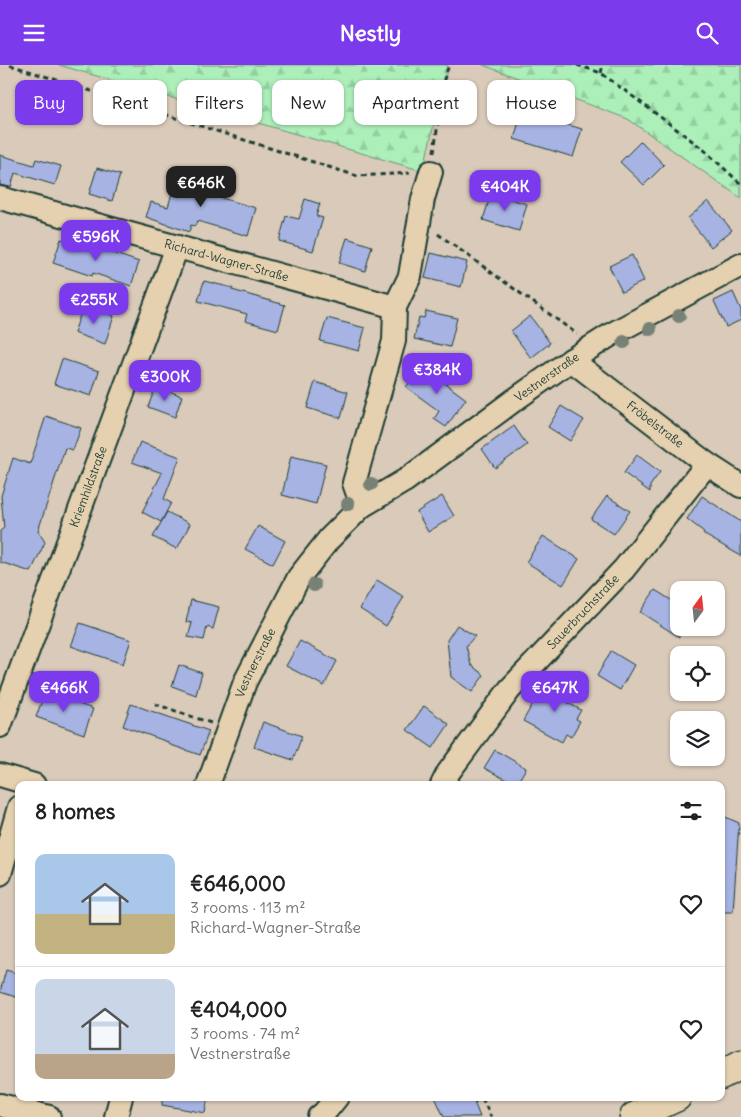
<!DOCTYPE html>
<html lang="en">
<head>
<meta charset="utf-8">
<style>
  :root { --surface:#fff; --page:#f6f6f6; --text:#202124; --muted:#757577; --line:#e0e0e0; --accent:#7c3aed }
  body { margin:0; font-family:Delius,sans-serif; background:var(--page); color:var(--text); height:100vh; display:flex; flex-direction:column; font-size:19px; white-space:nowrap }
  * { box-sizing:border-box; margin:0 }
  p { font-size:16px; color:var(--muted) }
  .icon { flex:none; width:28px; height:28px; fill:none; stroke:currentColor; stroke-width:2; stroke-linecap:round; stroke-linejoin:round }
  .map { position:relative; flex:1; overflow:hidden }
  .panel { position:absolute; left:15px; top:716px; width:710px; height:320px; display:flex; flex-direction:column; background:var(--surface); border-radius:10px; box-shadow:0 1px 4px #0004 }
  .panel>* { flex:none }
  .banner { position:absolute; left:15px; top:15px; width:711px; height:45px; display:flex; gap:10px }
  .needle { width:32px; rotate:15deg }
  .fabs { position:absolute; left:670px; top:516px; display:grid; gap:10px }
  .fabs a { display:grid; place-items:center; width:55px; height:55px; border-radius:10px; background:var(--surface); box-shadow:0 1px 4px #0004; font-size:25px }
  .price { position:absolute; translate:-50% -42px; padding:0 11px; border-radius:10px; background:var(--accent); color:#fff; font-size:16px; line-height:32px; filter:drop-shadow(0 1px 2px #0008) }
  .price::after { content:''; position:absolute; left:50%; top:30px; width:15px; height:11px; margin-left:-8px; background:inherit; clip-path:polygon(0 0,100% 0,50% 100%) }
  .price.on { background:#222; color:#fff }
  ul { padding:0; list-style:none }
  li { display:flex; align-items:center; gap:15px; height:125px; padding:0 20px }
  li+li { border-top:1px solid var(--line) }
  li span { display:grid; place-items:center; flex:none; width:140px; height:100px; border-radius:10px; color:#555 }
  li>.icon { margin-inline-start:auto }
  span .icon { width:60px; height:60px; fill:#fffc; stroke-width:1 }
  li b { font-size:21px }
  h2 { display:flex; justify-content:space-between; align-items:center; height:60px; padding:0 20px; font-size:21px }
  .chip { padding:0 18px; border-radius:10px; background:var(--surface); box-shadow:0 1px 4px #0004; font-size:18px; line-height:45px }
  .chip.on { background:var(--accent); color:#fff }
  header { display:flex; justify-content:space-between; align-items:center; height:65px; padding:0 20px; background:var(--accent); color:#fff; font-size:22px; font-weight:800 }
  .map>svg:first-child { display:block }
</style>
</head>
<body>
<header><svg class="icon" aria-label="menu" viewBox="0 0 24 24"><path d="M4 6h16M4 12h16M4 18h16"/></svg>Nestly<svg class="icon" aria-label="search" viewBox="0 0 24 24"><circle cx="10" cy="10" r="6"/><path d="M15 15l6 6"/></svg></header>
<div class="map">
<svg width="741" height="1052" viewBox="0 0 741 1052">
  <defs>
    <pattern id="forest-firs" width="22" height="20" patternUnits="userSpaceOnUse" patternTransform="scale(1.25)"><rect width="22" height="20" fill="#acefb9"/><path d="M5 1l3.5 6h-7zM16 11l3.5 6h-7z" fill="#94cea0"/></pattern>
  </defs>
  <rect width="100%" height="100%" fill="#d9cab9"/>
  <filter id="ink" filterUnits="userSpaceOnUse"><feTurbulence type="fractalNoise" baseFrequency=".02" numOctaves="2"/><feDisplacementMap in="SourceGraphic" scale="10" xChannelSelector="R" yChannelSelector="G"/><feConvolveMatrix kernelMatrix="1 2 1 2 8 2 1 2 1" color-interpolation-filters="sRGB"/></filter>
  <g filter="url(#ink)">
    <path fill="url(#forest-firs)" stroke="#669676" d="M59,0H448L423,106Z
      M483,0H741V133L628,54Z"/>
    <path fill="#a7b3e3" stroke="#1f3d34" d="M522,46L582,64L573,92L514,74Z
      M641,76L664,100L644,120L620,97Z
      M0,90L34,100L36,94L61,101L55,120L15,108L11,122L0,120Z
      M97,103L120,110L112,136L89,129Z
      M178,107L208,115L204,128L256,143L248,171L197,156L195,161L191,160L189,167L146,152L151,137L168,142Z
      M491,128L527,139L519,166L483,155Z
      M305,134L320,139L316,151L323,153L313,186L279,176L286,151L299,154Z
      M708,136L732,165L711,182L688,153Z
      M347,173L372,181L365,206L339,198Z
      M61,174L100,187L101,184L139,197L131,221L93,208L92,211L53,198Z
      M431,188L467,197L461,222L425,213Z
      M632,190L644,216L622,227L609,201Z
      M204,216L233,223L232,225L285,240L278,265L245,256L247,249L198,236Z
      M733,227L741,245V255L726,262L714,236Z
      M83,241L114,251L105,279L74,268Z
      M426,246L457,253L450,282L414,274L419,252L424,253Z
      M530,251L550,278L531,293L511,266Z
      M327,253L365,263L359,286L320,276Z
      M62,294L99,306L91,331L54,319Z
      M422,301L466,334L446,362L434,354L439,346L406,322Z
      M315,317L348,327L341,353L307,343Z
      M156,321L182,331L175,352L148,342Z
      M561,341L584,355L570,376L548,362Z
      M46,351L81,363L73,385L65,383L38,466L45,477L31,507L0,497V466L4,463L1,431L13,393L30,399Z
      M514,361L527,380L495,403L482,384Z
      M140,377L180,392L164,434L171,438L161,457L142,447L162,408L132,397Z
      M637,390L660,407L650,421V427L624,408Z
      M291,391L326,399L316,439L282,430Z
      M442,431L454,451L428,467L417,447Z
      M607,431L630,446L614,469L591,454Z
      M702,431L741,457V491L703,469L704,467L687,454Z
      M167,447L190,459L177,484L153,472Z
      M258,461L285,476L273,499L245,484Z
      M543,471L579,494L563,520L526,497Z
      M377,515L404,532L386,561L360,544Z
      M655,525L679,540V572L640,547Z
      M191,535L219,542L213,564L207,562L204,575L188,572L192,558L186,557Z
      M80,558L131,575L123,599L71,581Z
      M457,560L475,571L466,581L471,600L484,610L472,627L451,612L447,575Z
      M300,576L337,596L324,621L286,601Z
      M611,586L634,600L620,625L597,611Z
      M179,600L202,608L196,630L172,621Z
      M555,615L575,627L568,638L581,645L576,654L580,656L571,672L566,669L562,677L523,656L536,633L542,637Z
      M45,627L93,644L84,669L36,652Z
      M131,639L209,666L200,690L168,679V677L123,661Z
      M424,641L449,659L433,683L407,665Z
      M263,657L302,671L293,695L254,682Z
      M495,685L526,703L516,720L484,703Z
      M721,750L739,758L733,847H721Z
      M6,905L19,909V933L0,927Z
      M162,1032H208L205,1048L162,1040Z
      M435,1032H472L480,1052H444Z"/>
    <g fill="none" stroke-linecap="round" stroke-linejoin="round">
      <defs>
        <g id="street">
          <path id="s1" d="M0,133L395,242"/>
          <path id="s2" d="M571,295L707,399L741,421"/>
          <path d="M362,441L354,418L394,276L395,242L410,211L423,134L431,107"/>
          <path id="s3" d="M0,661L177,182"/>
          <path d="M0,710L34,720"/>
          <path id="s4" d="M208,720L245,617L299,512L329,474L362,441L406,415L513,336L571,295L612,269L741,200"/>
          <path id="s5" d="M442,720L448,708L510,624L624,504L707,399"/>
          <path d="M0,809L19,742"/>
          <path d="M0,1040L49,1052"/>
          <path d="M116,1052L121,1032"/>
          <path d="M319,1052L324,1048L337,1032"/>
        </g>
        <path id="secondary" d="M721,1010L741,999
          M634,1052L677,1032"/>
      </defs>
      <use href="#street" stroke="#1f3d34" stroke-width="26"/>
      <use href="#secondary" stroke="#1f3d34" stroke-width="31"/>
      <path stroke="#1f3d34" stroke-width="3" stroke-dasharray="5 4" stroke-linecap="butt" d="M10,0L357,111L410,108
        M577,0L601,8L643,39L703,84L741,119
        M601,8L603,0
        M434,87L444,14L449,0
        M438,169L577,269
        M155,639L211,658
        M474,1037L482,1033L491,1052"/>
      <use href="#street" stroke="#e5d0af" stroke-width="22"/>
      <use href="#secondary" stroke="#e5d0af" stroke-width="28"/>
    </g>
    <g fill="#778174">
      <circle cx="679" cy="251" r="7"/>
      <circle cx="650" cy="264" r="7"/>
      <circle cx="624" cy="277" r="7"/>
      <circle cx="371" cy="419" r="7"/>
      <circle cx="348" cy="439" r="7"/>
      <circle cx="314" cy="520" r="7"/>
    </g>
  </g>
  <g text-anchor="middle" stroke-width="5" stroke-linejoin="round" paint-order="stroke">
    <g font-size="12" fill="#1f3d34" stroke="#e5d0af">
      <text dy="4" stroke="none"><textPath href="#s1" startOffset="235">Richard-Wagner-Straße</textPath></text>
      <text dy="4" stroke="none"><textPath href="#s4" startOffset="548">Vestnerstraße</textPath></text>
      <text dy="4" stroke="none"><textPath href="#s2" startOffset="106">Fröbelstraße</textPath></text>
      <text dy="4" stroke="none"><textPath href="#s3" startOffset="255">Kriemhildstraße</textPath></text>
      <text dy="4" stroke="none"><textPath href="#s5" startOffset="224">Sauerbruchstraße</textPath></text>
      <text dy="4" stroke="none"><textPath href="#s4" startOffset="131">Vestnerstraße</textPath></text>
    </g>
  </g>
</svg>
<div class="fabs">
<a><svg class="needle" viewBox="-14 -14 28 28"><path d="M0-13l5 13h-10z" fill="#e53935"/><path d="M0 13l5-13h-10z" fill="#757577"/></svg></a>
<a><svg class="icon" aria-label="locate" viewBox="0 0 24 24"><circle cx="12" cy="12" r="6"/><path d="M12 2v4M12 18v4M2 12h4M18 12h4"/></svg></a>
<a><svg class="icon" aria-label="layers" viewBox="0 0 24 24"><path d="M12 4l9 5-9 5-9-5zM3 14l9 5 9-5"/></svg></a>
</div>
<b class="price on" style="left:201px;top:143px">€646K</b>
<b class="price" style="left:505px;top:147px">€404K</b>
<b class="price" style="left:96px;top:197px">€596K</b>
<b class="price" style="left:94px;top:260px">€255K</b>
<b class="price" style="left:437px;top:330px">€384K</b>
<b class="price" style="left:165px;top:337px">€300K</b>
<b class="price" style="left:64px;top:648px">€466K</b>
<b class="price" style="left:555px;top:648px">€647K</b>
<div class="banner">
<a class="chip on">Buy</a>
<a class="chip">Rent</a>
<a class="chip">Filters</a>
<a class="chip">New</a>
<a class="chip">Apartment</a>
<a class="chip">House</a>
</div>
<section class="panel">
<h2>8 homes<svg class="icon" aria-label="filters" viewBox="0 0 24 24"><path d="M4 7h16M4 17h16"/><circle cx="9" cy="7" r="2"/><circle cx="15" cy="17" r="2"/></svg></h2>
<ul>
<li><span style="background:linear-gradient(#a9c7e8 60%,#c2b280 0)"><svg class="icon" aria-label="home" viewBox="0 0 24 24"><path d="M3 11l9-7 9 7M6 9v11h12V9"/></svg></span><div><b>€646,000</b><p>3 rooms · 113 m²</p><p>Richard-Wagner-Straße</p></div><svg class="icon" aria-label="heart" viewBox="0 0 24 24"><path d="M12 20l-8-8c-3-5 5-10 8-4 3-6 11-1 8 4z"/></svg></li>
<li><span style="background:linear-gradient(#c9d6e8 75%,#b9a48a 0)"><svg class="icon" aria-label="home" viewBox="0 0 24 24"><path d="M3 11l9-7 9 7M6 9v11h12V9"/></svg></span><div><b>€404,000</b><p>3 rooms · 74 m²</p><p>Vestnerstraße</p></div><svg class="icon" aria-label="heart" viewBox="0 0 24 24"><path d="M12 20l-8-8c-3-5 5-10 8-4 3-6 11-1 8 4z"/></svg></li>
</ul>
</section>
</div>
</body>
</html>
